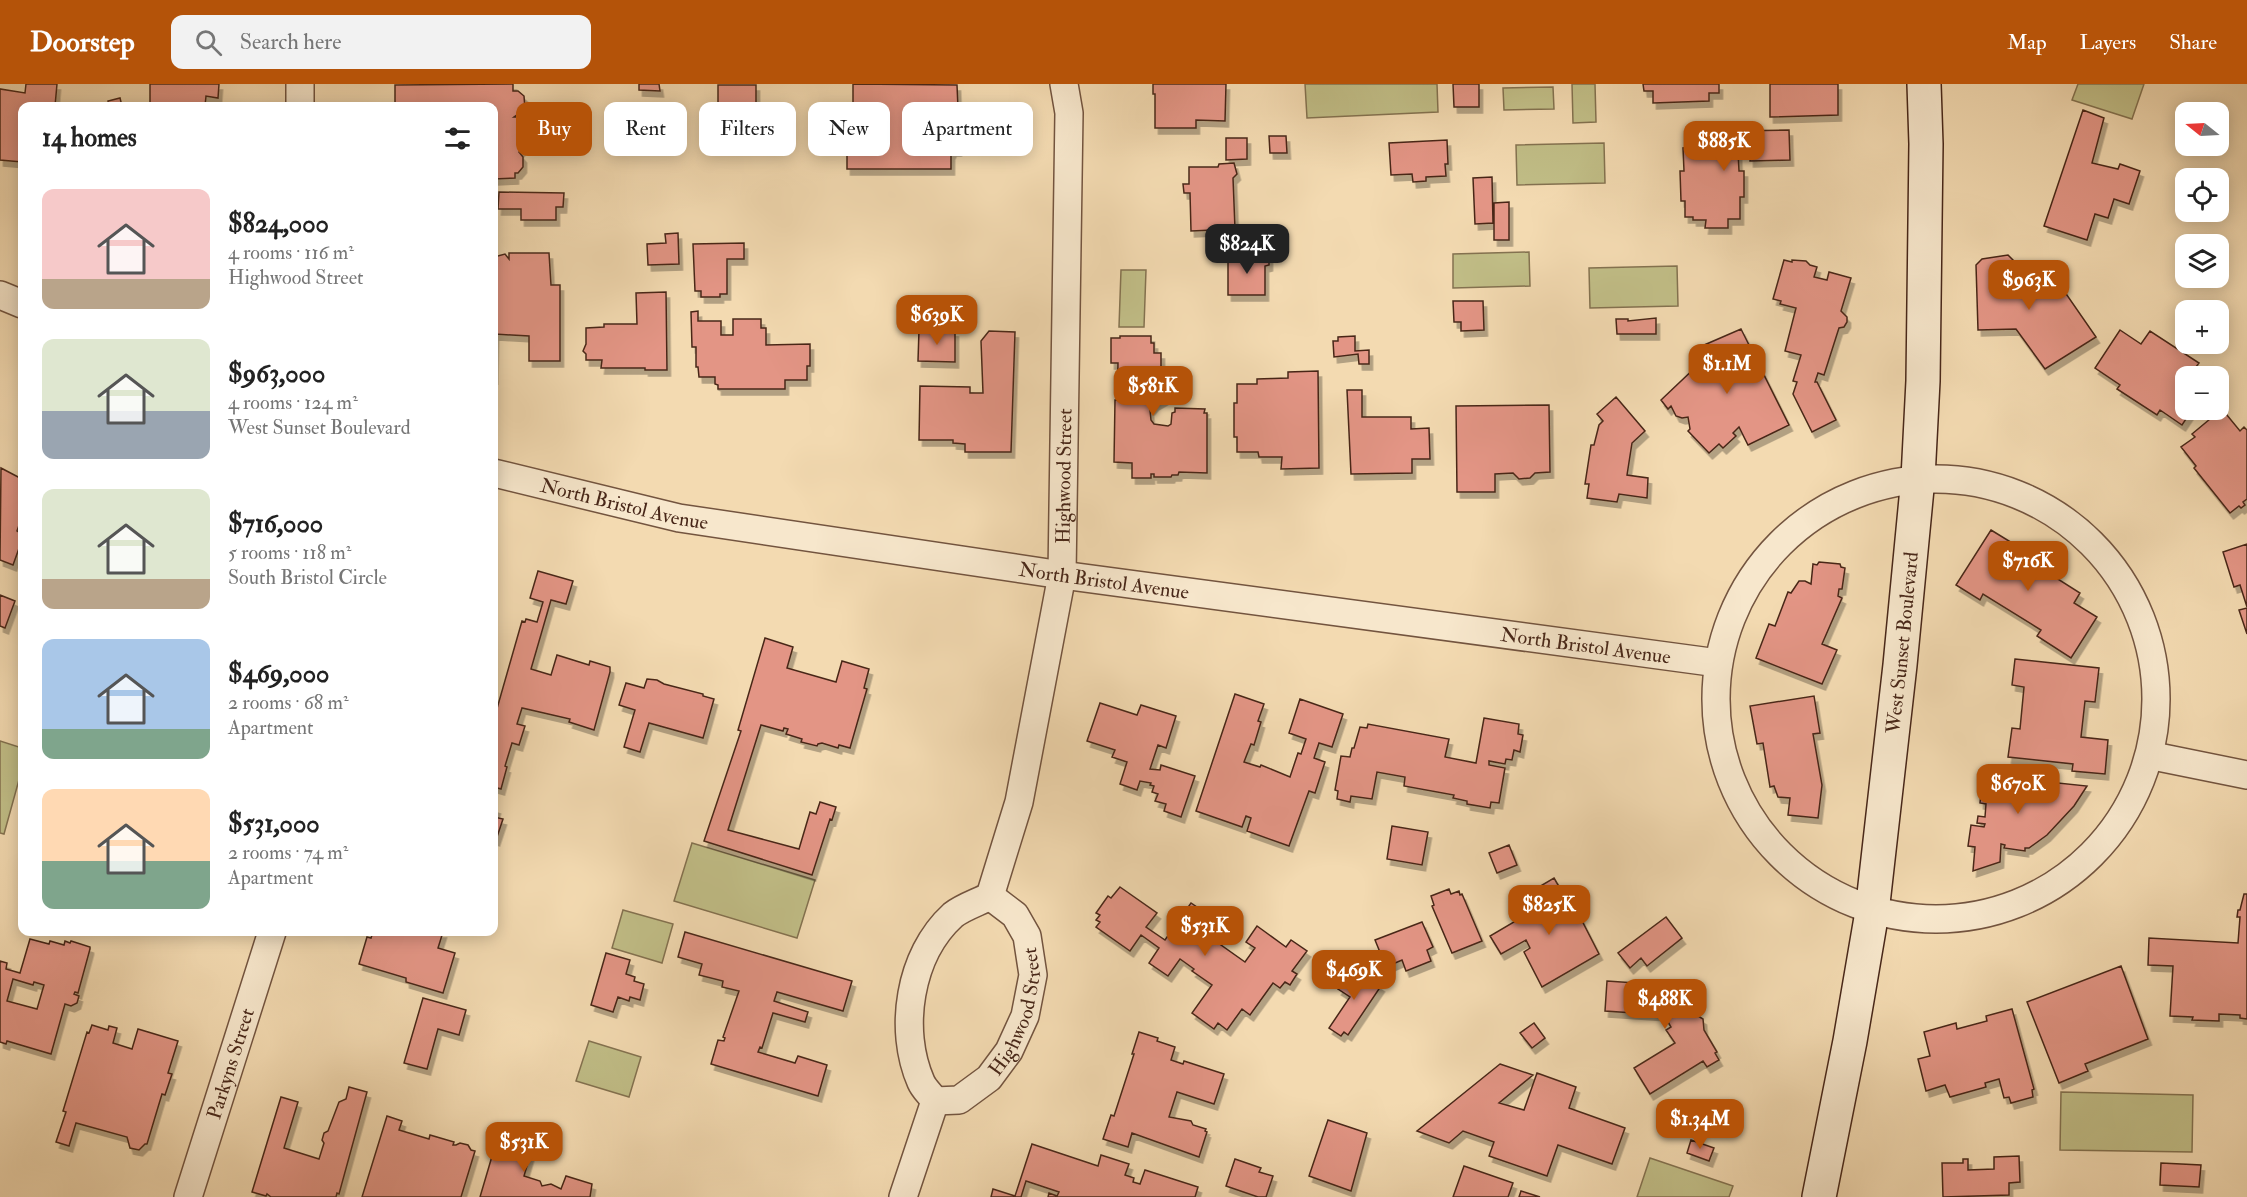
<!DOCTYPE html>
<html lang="en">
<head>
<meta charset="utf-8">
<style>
  :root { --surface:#fff; --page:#f2f2f2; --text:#222; --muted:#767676; --accent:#b45309 }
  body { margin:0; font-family:"IM FELL Double Pica",serif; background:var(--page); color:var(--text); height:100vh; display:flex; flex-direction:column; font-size:22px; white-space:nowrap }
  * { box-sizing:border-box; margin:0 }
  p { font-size:20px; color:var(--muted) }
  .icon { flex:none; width:33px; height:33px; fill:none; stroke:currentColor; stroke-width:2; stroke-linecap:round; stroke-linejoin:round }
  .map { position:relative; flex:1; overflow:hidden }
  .details { position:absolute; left:18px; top:18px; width:480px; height:834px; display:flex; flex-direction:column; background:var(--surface); border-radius:12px; box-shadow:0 3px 15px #0003 }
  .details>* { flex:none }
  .guide { position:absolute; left:516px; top:18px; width:570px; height:54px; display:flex; gap:12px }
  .needle { width:39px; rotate:288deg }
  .fabs { position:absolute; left:2175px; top:18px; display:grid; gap:12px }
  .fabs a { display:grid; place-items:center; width:54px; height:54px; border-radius:12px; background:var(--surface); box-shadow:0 3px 15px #0003; font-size:30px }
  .price { position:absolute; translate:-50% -51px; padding:0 14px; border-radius:12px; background:var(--accent); color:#fff; font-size:20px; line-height:39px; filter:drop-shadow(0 2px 3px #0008) }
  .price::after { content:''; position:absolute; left:50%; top:36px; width:18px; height:14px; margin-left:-9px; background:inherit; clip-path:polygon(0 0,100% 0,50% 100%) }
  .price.on { background:#222; color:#fff }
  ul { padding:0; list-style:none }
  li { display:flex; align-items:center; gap:18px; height:150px; padding:0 24px }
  li span { display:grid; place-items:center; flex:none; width:168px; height:120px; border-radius:12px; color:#555 }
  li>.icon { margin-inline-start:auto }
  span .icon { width:72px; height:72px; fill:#fffc; stroke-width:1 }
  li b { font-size:26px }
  h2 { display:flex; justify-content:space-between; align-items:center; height:72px; padding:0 24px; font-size:26px }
  .chip { padding:0 21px; border-radius:12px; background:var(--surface); box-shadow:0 3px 15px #0003; font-size:21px; line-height:54px }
  .chip.on { background:var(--accent); color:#fff }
  header { display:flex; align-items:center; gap:36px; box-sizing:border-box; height:84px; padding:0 30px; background:var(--accent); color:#fff }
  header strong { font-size:28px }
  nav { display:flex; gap:33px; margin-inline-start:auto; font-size:21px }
  .search { width:420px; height:54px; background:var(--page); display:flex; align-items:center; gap:15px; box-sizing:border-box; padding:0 21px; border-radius:12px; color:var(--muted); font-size:22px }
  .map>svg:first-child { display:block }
</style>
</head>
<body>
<header>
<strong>Doorstep</strong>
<div class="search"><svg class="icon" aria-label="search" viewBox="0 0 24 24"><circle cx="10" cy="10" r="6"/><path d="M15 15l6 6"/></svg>Search here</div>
<nav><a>Map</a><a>Layers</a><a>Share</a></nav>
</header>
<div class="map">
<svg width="2247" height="1113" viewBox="0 0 2247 1113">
  <defs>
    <filter id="shadow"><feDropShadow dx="3.5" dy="6" stdDeviation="0" flood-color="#0004"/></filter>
  </defs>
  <rect width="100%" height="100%" fill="#f3dab1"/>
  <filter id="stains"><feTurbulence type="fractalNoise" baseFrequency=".00333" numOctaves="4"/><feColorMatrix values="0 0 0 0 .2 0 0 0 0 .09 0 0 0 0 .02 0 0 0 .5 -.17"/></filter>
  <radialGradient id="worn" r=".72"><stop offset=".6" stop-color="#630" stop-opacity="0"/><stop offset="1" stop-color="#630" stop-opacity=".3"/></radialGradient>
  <path fill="#c1be87" stroke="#847250" stroke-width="1.5" d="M1305,0H1437L1438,28L1307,34Z
    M1572,0H1595L1596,38L1573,39Z
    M2078,0H2144L2132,35L2072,16Z
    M1553,3L1554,25L1504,26L1503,4Z
    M1604,59L1605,99L1517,101L1516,61Z
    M1529,168L1530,202L1453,204V170Z
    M1677,182L1678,222L1590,224L1589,184Z
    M1121,186H1146L1144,243H1119Z
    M0,657L22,664V685L4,750L0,749Z
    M692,759L815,796L797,854L674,817Z
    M623,826L673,840L662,879L612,864Z
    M589,957L641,973L629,1013L576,997Z
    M2061,1008L2193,1011L2192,1068L2060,1066Z
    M1650,1074L1733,1102L1729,1113H1637Z"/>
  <path fill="#e39585" stroke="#482719" stroke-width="1.5" fill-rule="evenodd" filter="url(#shadow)" d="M26,0H57L55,22H22V78L0,76V5L25,9Z
    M150,0H219L218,14L206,12L205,22H150Z
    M513,0V7H518L524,12L525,25L514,33H518L526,41L527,60L519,68L523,73V83L518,89H515V94L494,95V22H395V1Z
    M639,0H659L660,7L639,6Z
    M853,0L957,1L958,24H959L958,66H953L951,70V85H847V63H855V61L870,63L869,23H853Z
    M1153,0H1226L1225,37L1196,36V44H1155V10H1153Z
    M1453,0H1479V23H1454Z
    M1643,0H1719V9H1709V17L1653,19V7H1644Z
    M1770,0H1838V31L1770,33Z
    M718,1H756V29H718Z
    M120,14L122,22H109L108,17Z
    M2083,26L2104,34L2092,79L2118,85L2120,80L2140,87L2129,120L2114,115L2108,134L2095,130L2087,156L2044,142Z
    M1789,46L1790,76L1750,77V68H1738L1739,87H1744V113H1740V135H1728V144H1705L1706,136H1693V133H1685V117H1681L1680,87H1684L1683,64L1692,63V51L1730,50V47Z
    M1269,52H1286L1287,69H1270Z
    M1226,54H1247V75L1226,76Z
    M1447,56L1448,80H1445L1446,92L1426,93V97L1413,98L1412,90L1391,91L1389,59Z
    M1234,79L1237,90L1233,94L1235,145L1191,147L1190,109H1184L1183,100H1189V83H1218L1219,80Z
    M1492,93L1493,139L1475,140L1473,94Z
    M499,108L564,109L563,123H556V136H521V125H498Z
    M1509,118V156H1494V119Z
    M678,149L679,180L648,181L647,160L666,159L665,150Z
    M744,159V175H727V210H720V213H701V207H695L693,160Z
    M509,169H549L551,201H560V277H529V252L495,250L494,295V173L505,170L509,175Z
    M2008,171L2017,180L2015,193L2027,210L2049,194L2056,204L2060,201L2096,253L2045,285L2016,245L1978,246L1976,181L1982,175Z
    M1228,172H1269V181L1265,182V211H1228Z
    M1784,176L1792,178V176L1806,177L1810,181L1817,183L1814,193L1827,196L1829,188L1851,194L1841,227L1847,233V238L1844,243L1839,244L1824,291L1818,289L1815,298H1817L1836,336L1812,348L1793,310L1797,298L1793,297L1801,271L1785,267L1796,224L1780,220L1781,217L1773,215Z
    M666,208L667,286H645V284H601L602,276H586V270L583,267L586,260V244L604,243V240H637L636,209Z
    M1453,217H1483L1484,246L1461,247V238H1454Z
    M698,227V237H721V251H733V235H761V244H766V261L810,260V282H807V296H785V305H718V301L715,300V293H699L698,283H696V263H692L691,228Z
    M1656,234V250H1617L1616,235H1628V237Z
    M1741,245L1789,341L1748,361L1739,343L1733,349L1736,352L1723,364L1719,360L1709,369L1688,347L1690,345L1688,333L1682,334L1676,332L1671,322L1668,325L1661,316L1701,278L1695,265Z
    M919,246L955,247V278L918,277Z
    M2120,246L2141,260L2150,247L2199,279L2192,288L2198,292H2186V326H2192L2182,341L2160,326L2157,331L2117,305L2120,301L2095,284Z
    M989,247L1015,248L1011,368H965V360L953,359V356H919L920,302L970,303V309H983L981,257Z
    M1120,252H1151V259H1154V269H1161V296H1164V315L1155,320L1150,326L1151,336L1154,340L1168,342L1171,340L1172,329L1175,328V324L1205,325L1204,329H1207V389L1179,388L1178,391H1172L1171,393H1154V390H1151V394H1132V379L1114,378L1115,316H1117L1118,279H1111V254H1120Z
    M1355,252V267L1369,266V280H1359L1358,270L1334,273L1333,257H1338V253Z
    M1318,287L1319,384L1281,385L1282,373H1259L1258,368H1237V353H1234V319H1237V300H1257V295L1288,294V288Z
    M1347,306H1362V333H1411V345L1429,344L1430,375H1412V389L1351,390Z
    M1616,313L1645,347L1632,359L1627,391L1648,394L1647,414L1619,410L1617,418L1587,414L1589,400H1585L1591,361H1594L1599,341L1603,337L1597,330Z
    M1549,321L1550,388L1535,389L1530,394L1519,395L1513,389L1495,390V408H1457L1456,322Z
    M2222,325L2240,347L2244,343L2247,346V415L2243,418L2245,421L2241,424L2239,422L2230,429L2194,384L2196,382L2181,363L2195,353L2192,350Z
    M1,384L22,395V433L17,447L22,450V456L13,481L0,476Z
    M1991,446L2056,486L2053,492L2080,509L2074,519L2097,533L2071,574L2037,552L2041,546L1983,510L1980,516L1956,501Z
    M2247,460V523L2240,501L2234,503L2223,468Z
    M1819,478L1840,480L1841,483L1845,484L1842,505H1839L1838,512L1842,514L1822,560L1837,566L1822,600L1756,574L1769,540L1775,542L1788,508L1791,509L1799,497H1805L1811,500L1813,480L1817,481Z
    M538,487L573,497L566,520L551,516L531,585L551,591L557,571L589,581L590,577L610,583V588L594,646L569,638L570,635L522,624L517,640L525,642L519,661L512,659L505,682L507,683L501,705L494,703V647L495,640L494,635L522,537L525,538L526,535L537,538L543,518L530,514Z
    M0,511L15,517L5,544L0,542Z
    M2247,524V550L2239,526Z
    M765,554L793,563L787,584L836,598L842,577L869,585L864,604L867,605L850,664L839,661L838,664L822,659L818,660L817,662L801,658L802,655L786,650L788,645L784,644L783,647L761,641L728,746L799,765L810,728L816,730L820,718L836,723L832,736L830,735L812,791L704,757L741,647L738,646Z
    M2015,575L2099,584L2095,618L2085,617L2081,653L2108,656L2105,690L2072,687L2073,680L2008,673L2012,644L2020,645L2024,603L2012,601Z
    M647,595L657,596L664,600L703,610V612L714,615L703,654L649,639L640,668L624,663L635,626L619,621L626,599L644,604Z
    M1235,610L1264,620L1258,637L1261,638L1254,661L1251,660L1244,678L1260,683L1261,681L1290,693L1298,669L1301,670L1306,655L1289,649L1300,615L1343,630L1332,663L1319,659L1314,674L1325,678L1315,709L1309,707L1289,762L1247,747L1251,734L1246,732L1242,743L1196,727Z
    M1814,612L1820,649L1813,650L1822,701L1818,734L1788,731L1790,714L1778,713L1774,702L1770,703L1763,659L1757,660L1750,622Z
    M1100,619L1137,631L1141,621L1176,632L1166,664L1158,661L1150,685L1160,686L1161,681L1195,692L1181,733L1164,727L1166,720L1155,717L1158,710L1152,708L1154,702L1150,701L1151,699L1140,697L1137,706L1120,700L1127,678L1112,673L1115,666L1087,657Z
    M1484,634L1519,640L1518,650L1523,651L1520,668L1514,666L1512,676L1506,675L1505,680L1489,677V681L1505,684L1499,719L1491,718L1490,724L1467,720V717L1453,714L1454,711L1404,702L1405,693L1377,688L1372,715L1351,712L1350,718L1337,715L1338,707L1335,706L1341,672L1350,673L1352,664H1354L1360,643L1367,644L1368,640L1449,655L1445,673L1476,679Z
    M1983,691L2087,702L2074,722L2047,751L2029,764H2025V767L2004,764L2005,761L2001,760L2000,778L1973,787L1975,763L1968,762L1971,741L1984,743L1985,740L1977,739L1978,732L1985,733L1986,720L1980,719Z
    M494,723L497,724L494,733L503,735L496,756L494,755Z
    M1392,742L1428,748L1422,781L1387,775Z
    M1509,761L1517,781L1497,789L1489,769Z
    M1554,794L1576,832L1579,831L1599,870L1542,903L1524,868L1530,864L1526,856L1501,870L1490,852L1529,829L1528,827L1538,819L1532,807Z
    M1120,803L1157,829L1146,843L1165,856L1191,819L1210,832L1200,846L1245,878L1255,864L1246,858L1257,842L1286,863L1291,856L1307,867L1292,887L1297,890L1290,901L1285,898L1280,904L1273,899L1250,931L1242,925L1227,946L1218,939L1214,945L1192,929L1212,901L1192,887L1194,885L1180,875L1168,892L1149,879L1159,864L1141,851L1130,867L1096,843L1100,838L1096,836L1100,831L1096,829L1108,812L1111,814Z
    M1449,805L1451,810L1459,807L1460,811L1462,810L1482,857L1452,869L1432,822L1434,821L1431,812Z
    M2244,810H2247V935L2240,934V931L2219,930V937L2192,936L2193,933L2170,932L2173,882L2148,881L2149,854L2238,859L2240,833H2237L2238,826H2240Z
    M1666,833L1682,854L1647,882L1641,874L1630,884L1618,869Z
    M1422,838L1433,863L1427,866L1431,877L1406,887L1402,876L1386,883L1375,856Z
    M373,848H443L438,864L455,869L443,909L406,898V894L359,880L367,853L371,854Z
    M685,848L852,897L843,927L777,908L774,917L808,928L805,938L773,929L762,964L760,963L758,968L795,979L798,972L827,981L818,1012L711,980L718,956L724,957L725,954L723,953L739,907L722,903L723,897L699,891L702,880L678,873Z
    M30,855L49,860L50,857L64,861L65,857L70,859L71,857L90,863V865L78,909L75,908L74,910L79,912L77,919L71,922L65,920L51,970L7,957L6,960L0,958V877L7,879L6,885L20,889ZM13,895L33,901L34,898L44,901L37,925L7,917Z
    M606,869L630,876L626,890L635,893L634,897L644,900L640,916L630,913L629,917L618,913L613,928L591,921Z
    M2121,882L2148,955L2085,980L2088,987L2059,999L2027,918Z
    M1353,883L1381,902L1348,951L1344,948L1341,952L1329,944L1350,913L1338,905Z
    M1607,897L1678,902L1693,929L1703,935L1704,946L1717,968L1715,969L1719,976L1707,983L1703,977L1650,1010L1634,984L1675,959L1666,946L1671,943L1664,931L1605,927Z
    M423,914L466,926L459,951L438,945L427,985L404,979Z
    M2012,925L2034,1005L2032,1006L2033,1013L2011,1019L2009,1013L2004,1014L1999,995L1985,999L1986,1003L1950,1013L1945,1001L1926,1007L1918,975L1930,972L1924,948L1956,939L1957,945L1987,937L1986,932Z
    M1534,939L1545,954L1532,964L1520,949Z
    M92,941L108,946L109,942L117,944L113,959L132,965L138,945L178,957L168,989L172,990L165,1011L162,1010L147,1060H145L139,1066L130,1064L127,1053L76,1039L69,1062L56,1058L66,1028L63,1027L87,948L89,949Z
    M1139,948L1158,954L1157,957L1175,963L1171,976L1183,980L1184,977L1224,990L1214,1020L1177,1008L1169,1033L1191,1037L1193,1041L1206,1045L1205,1047L1207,1048L1199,1073L1132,1049L1128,1063L1103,1055L1111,1031L1114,1032L1134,970H1132Z
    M1500,980L1533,991L1499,1019L1524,1026L1537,989L1576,1003L1569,1024L1625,1044L1612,1080L1558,1061L1547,1092L1489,1072L1494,1058L1463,1047L1449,1059L1417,1047Z
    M349,1003L367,1008L339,1110L337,1109L336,1113H271L267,1110L266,1112L252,1108L281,1013L298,1018L284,1064L319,1075L324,1059L322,1056L324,1049L328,1047L339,1018L346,1015Z
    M387,1032L402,1037L399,1046L429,1055L430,1051L454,1058L453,1061H456L460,1059L468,1061L471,1066L475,1067L461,1113H362Z
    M1328,1036L1367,1049L1351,1107L1309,1092Z
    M527,1048L535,1050L539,1058L536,1068H531L524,1092L540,1097L542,1102L551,1100L561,1105L566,1092L592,1100L590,1113H480L498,1052L519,1058L522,1050Z
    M1691,1056L1714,1064L1709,1077L1687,1069Z
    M1032,1060L1098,1082L1101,1071L1129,1080L1125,1091L1134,1094L1133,1098L1140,1100L1145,1086L1198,1103L1195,1113H1048L1049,1109L1057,1112L1059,1108L1026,1097L1021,1113H991L993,1105L1015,1112Z
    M2019,1072L2020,1098L2009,1099V1111L1943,1113L1942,1079H1963V1075H1968V1086L1994,1085V1073Z
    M1235,1075L1261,1084L1259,1088L1273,1092L1266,1113H1258L1226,1102Z
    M2161,1079L2201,1081L2199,1103L2160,1101Z
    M1464,1082L1513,1099L1508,1113H1453Z
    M1521,1107L1540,1113H1519Z"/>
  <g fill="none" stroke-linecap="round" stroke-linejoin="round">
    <defs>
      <g id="minor">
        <path d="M300,0V22"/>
        <path d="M0,211L22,220"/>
        <path id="s1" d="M494,389L679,434L1062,491L1718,579"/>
        <circle cx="1936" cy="615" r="220"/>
        <path d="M2153,672L2247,691"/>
        <path id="s2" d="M935,1017C931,1011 924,1005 921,998C898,946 909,871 953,831C963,823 979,818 990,812L1019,718L1062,491L1069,29L1064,0"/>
        <path id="s3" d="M935,1017L959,1016L989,994L1009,967L1025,932L1033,891L1027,852L1015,831L990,812"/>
        <path id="s4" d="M188,1113L272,848"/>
        <path d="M903,1113L935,1017"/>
      </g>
      <g id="secondary">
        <path id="s5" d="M1819,1113L1850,957L1872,828L1900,581L1918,394L1923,297L1926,60L1924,0"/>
      </g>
    </defs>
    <use href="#minor" stroke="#73543f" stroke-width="30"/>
    <use href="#secondary" stroke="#482719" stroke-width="36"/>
    <use href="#minor" stroke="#f7e7cc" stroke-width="27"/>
    <use href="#secondary" stroke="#f7e7cc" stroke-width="33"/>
  </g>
  <g text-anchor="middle" stroke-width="4.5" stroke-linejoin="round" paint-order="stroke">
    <g font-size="20" fill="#482719" stroke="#f7e7cc">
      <text dy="7" stroke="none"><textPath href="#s2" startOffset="674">Highwood Street</textPath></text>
      <text dy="7" stroke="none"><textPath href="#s1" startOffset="134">North Bristol Avenue</textPath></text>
      <text dy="7" stroke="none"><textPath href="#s1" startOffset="620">North Bristol Avenue</textPath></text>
      <text dy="7" stroke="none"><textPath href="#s5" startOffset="561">West Sunset Boulevard</textPath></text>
      <text dy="7" stroke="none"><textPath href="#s1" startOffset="1106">North Bristol Avenue</textPath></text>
      <text dy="7" stroke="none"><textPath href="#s3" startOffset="135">Highwood Street</textPath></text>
      <text dy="7" stroke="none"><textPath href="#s4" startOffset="140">Parkyns Street</textPath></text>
    </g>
  </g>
  <rect width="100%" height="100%" filter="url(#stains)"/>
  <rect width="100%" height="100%" fill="url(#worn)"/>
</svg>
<div class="fabs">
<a><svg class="needle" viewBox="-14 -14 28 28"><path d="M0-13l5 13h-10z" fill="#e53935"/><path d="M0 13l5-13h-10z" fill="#767676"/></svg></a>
<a><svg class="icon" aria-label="locate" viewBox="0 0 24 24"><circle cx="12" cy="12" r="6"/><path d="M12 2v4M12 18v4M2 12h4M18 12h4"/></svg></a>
<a><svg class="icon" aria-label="layers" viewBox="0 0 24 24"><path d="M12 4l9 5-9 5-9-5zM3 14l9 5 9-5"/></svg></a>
<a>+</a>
<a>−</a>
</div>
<b class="price" style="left:1724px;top:88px">$885K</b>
<b class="price on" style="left:1247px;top:191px">$824K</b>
<b class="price" style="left:2029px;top:227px">$963K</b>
<b class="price" style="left:937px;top:262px">$639K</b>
<b class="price" style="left:1727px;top:311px">$1.1M</b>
<b class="price" style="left:1153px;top:333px">$581K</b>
<b class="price" style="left:2028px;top:508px">$716K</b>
<b class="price" style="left:2018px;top:731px">$670K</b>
<b class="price" style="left:1549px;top:852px">$825K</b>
<b class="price" style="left:1205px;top:873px">$531K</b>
<b class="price" style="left:1354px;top:917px">$469K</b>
<b class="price" style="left:1665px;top:946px">$488K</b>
<b class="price" style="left:1700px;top:1066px">$1.34M</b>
<b class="price" style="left:524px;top:1089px">$531K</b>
<div class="guide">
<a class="chip on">Buy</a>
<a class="chip">Rent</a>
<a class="chip">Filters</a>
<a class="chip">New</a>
<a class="chip">Apartment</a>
</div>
<section class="details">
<h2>14 homes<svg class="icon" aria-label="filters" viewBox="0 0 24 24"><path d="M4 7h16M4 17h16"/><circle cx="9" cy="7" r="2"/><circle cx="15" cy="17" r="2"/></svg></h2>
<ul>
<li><span style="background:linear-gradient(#f6c9c9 75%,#b9a48a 0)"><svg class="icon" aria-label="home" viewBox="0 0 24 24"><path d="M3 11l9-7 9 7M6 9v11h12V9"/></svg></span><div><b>$824,000</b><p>4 rooms · 116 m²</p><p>Highwood Street</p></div></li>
<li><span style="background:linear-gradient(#dfe7d0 60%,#9aa5b1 0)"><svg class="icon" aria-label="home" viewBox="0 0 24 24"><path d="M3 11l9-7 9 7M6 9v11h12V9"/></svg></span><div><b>$963,000</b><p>4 rooms · 124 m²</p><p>West Sunset Boulevard</p></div></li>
<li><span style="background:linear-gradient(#dfe7d0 75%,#b9a48a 0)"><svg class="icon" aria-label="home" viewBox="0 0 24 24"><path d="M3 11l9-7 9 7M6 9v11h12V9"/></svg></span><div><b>$716,000</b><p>5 rooms · 118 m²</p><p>South Bristol Circle</p></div></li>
<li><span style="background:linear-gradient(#a9c7e8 75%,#7fa58c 0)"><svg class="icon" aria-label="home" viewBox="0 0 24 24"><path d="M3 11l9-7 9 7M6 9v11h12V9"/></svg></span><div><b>$469,000</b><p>2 rooms · 68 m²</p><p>Apartment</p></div></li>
<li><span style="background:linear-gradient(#ffd9b3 60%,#7fa58c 0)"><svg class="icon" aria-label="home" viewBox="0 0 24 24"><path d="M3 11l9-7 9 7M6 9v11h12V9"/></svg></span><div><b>$531,000</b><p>2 rooms · 74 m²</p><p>Apartment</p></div></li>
</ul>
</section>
</div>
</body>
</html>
